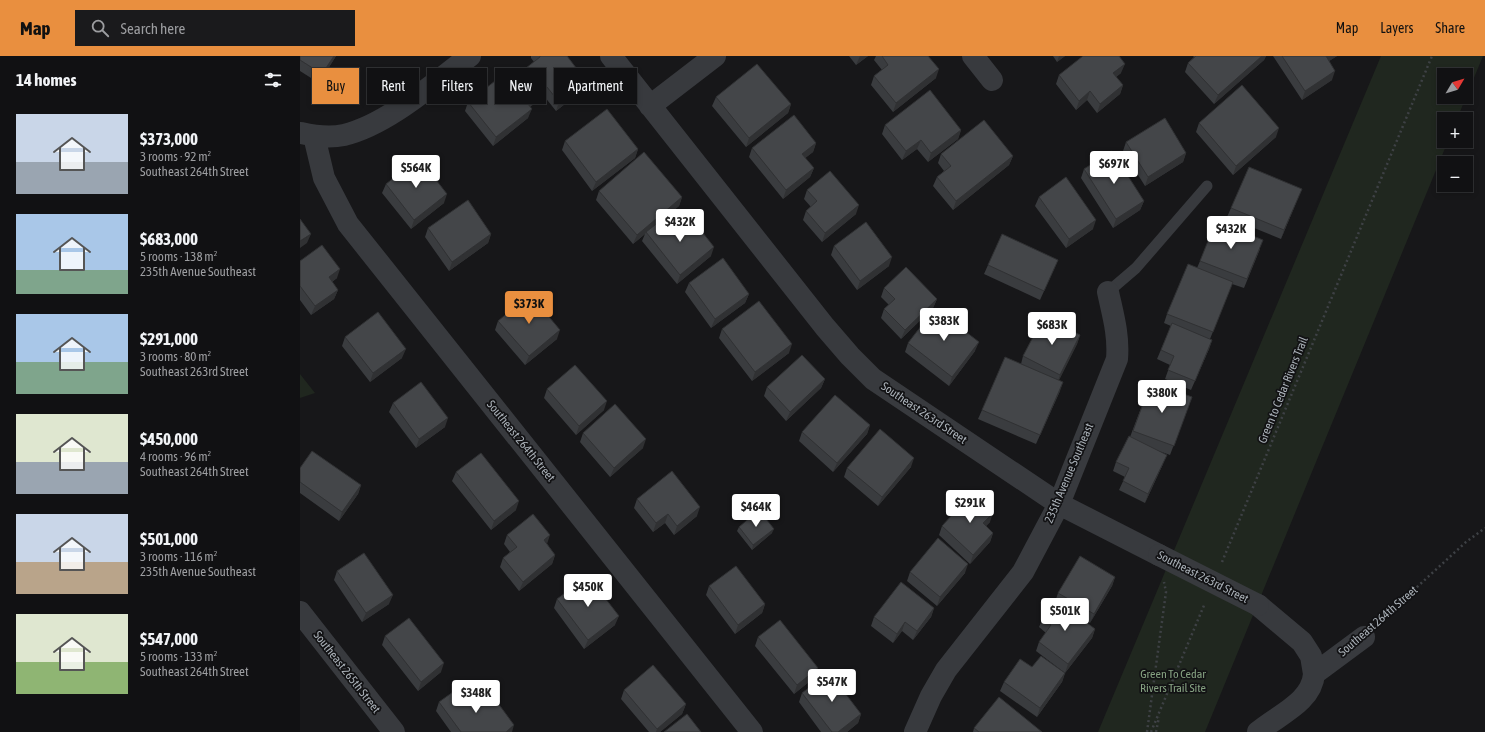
<!DOCTYPE html>
<html lang="en">
<head>
<meta charset="utf-8">
<style>
  :root { --surface:#111113; --page:#1a1a1c; --text:#f1f3f6; --muted:#9c9da0; --line:#303133; --accent:#e98f3f }
  body { margin:0; font-family:"Asap Condensed",sans-serif; background:var(--page); color:var(--text); height:100vh; display:flex; flex-direction:column; font-size:15px; white-space:nowrap }
  * { box-sizing:border-box; margin:0 }
  p { font-size:13px; color:var(--muted) }
  .icon { flex:none; width:22px; height:22px; fill:none; stroke:currentColor; stroke-width:2; stroke-linecap:round; stroke-linejoin:round }
  .map { position:relative; flex:1; overflow:hidden }
  .side { display:flex; flex-direction:column; background:var(--surface); width:300px }
  .side>* { flex:none }
  .hud { position:absolute; left:12px; top:12px; width:380px; height:36px; display:flex; gap:8px }
  .needle { width:26px; rotate:52deg }
  .buttons { position:absolute; left:1137px; top:12px; display:grid; gap:8px }
  .buttons a { display:grid; place-items:center; width:36px; height:36px; border-radius:0px; background:var(--surface); box-shadow:0 2px 6px #0003,0 0 0 1px var(--line); font-size:20px }
  .price { position:absolute; translate:-50% -34px; padding:0 9px; border-radius:4px; background:#fff; color:#222; font-size:13px; line-height:26px; filter:drop-shadow(0 1px 2px #0008) }
  .price::after { content:''; position:absolute; left:50%; top:24px; width:12px; height:9px; margin-left:-6px; background:inherit; clip-path:polygon(0 0,100% 0,50% 100%) }
  .price.on { background:var(--accent); color:#111 }
  ul { padding:0; list-style:none }
  li { display:flex; align-items:center; gap:12px; height:100px; padding:0 16px }
  li span { display:grid; place-items:center; flex:none; width:112px; height:80px; border-radius:0px; color:#555 }
  li>.icon { margin-inline-start:auto }
  span .icon { width:48px; height:48px; fill:#fffc; stroke-width:1 }
  li b { font-size:17px }
  h2 { display:flex; justify-content:space-between; align-items:center; height:48px; padding:0 16px; font-size:17px }
  .chip { padding:0 14px; border-radius:0px; background:var(--surface); box-shadow:0 2px 6px #0003,0 0 0 1px var(--line); font-size:14px; line-height:36px }
  .chip.on { background:var(--accent); color:#111 }
  header { display:flex; align-items:center; gap:24px; box-sizing:border-box; height:56px; padding:0 20px; background:var(--accent); color:#111 }
  header strong { font-size:19px }
  nav { display:flex; gap:22px; margin-inline-start:auto; font-size:14px }
  .search { width:280px; height:36px; background:var(--page); display:flex; align-items:center; gap:10px; box-sizing:border-box; padding:0 14px; border-radius:0px; color:var(--muted); font-size:15px }
  main { display:flex; flex:1; min-height:0 }
  .map>svg:first-child { display:block }
</style>
</head>
<body>
<header>
<strong>Map</strong>
<div class="search"><svg class="icon" aria-label="search" viewBox="0 0 24 24"><circle cx="10" cy="10" r="6"/><path d="M15 15l6 6"/></svg>Search here</div>
<nav><a>Map</a><a>Layers</a><a>Share</a></nav>
</header>
<main>
<section class="side">
<h2>14 homes<svg class="icon" aria-label="filters" viewBox="0 0 24 24"><path d="M4 7h16M4 17h16"/><circle cx="9" cy="7" r="2"/><circle cx="15" cy="17" r="2"/></svg></h2>
<ul>
<li><span style="background:linear-gradient(#c9d6e8 60%,#9aa5b1 0)"><svg class="icon" aria-label="home" viewBox="0 0 24 24"><path d="M3 11l9-7 9 7M6 9v11h12V9"/></svg></span><div><b>$373,000</b><p>3 rooms · 92 m²</p><p>Southeast 264th Street</p></div></li>
<li><span style="background:linear-gradient(#a9c7e8 70%,#7fa58c 0)"><svg class="icon" aria-label="home" viewBox="0 0 24 24"><path d="M3 11l9-7 9 7M6 9v11h12V9"/></svg></span><div><b>$683,000</b><p>5 rooms · 138 m²</p><p>235th Avenue Southeast</p></div></li>
<li><span style="background:linear-gradient(#a9c7e8 60%,#7fa58c 0)"><svg class="icon" aria-label="home" viewBox="0 0 24 24"><path d="M3 11l9-7 9 7M6 9v11h12V9"/></svg></span><div><b>$291,000</b><p>3 rooms · 80 m²</p><p>Southeast 263rd Street</p></div></li>
<li><span style="background:linear-gradient(#dfe7d0 60%,#9aa5b1 0)"><svg class="icon" aria-label="home" viewBox="0 0 24 24"><path d="M3 11l9-7 9 7M6 9v11h12V9"/></svg></span><div><b>$450,000</b><p>4 rooms · 96 m²</p><p>Southeast 264th Street</p></div></li>
<li><span style="background:linear-gradient(#c9d6e8 60%,#b9a48a 0)"><svg class="icon" aria-label="home" viewBox="0 0 24 24"><path d="M3 11l9-7 9 7M6 9v11h12V9"/></svg></span><div><b>$501,000</b><p>3 rooms · 116 m²</p><p>235th Avenue Southeast</p></div></li>
<li><span style="background:linear-gradient(#dfe7d0 60%,#8fb573 0)"><svg class="icon" aria-label="home" viewBox="0 0 24 24"><path d="M3 11l9-7 9 7M6 9v11h12V9"/></svg></span><div><b>$547,000</b><p>5 rooms · 133 m²</p><p>Southeast 264th Street</p></div></li>
</ul>
</section>
<div class="map">
<svg width="1185" height="676" viewBox="0 0 1185 676">
  <rect width="100%" height="100%" fill="#171719"/>
  <path fill="#20271f" fill-rule="evenodd" d="M1081,0H1183L1157,63H1144V85H1148L905,676H798ZM1144,19H1166V41H1144Z
    M0,318L15,337L0,342Z"/>
  <g fill="none" stroke-linecap="round" stroke-linejoin="round">
    <path stroke="#3e4145" stroke-width="2.5" stroke-dasharray="2 3" stroke-linecap="butt" d="M922,506L1132,0
      M1080,565L1166,486L1185,472
      M847,676L866,536L864,526
      M851,676L905,547
      M856,676L859,661"/>
    <path stroke="#383a3e" stroke-width="11" d="M808,236L836,212L907,130"/>
    <path stroke="#383a3e" stroke-width="22" d="M311,0L525,271L550,300L573,323L759,448L859,499
      M673,0L692,24
      M350,50L415,0
      M1,77C14,80 30,82 44,79C87,69 134,27 170,0
      M14,80L24,122L48,168L452,676
      M958,549L1002,586L1011,600L1014,618
      M0,556L94,676
      M615,676L631,640L646,614L723,516L759,448L817,303C819,279 813,259 808,236
      M958,676C978,659 1012,646 1014,618L1064,581"/>
    <path stroke="#383a3e" stroke-width="22" d="M859,499L958,549"/>
  </g>
  <path fill="#3a3c3f" d="M0,0H36L19,27L0,15Z
    M231,0H267L286,25L283,34L256,55L244,40L230,51L228,62L193,90L165,55L168,46L213,29L216,20L234,6L231,2Z
    M549,0H568L556,9Z
    M576,0H628L636,22L593,56L571,29L574,20L582,14L574,4Z
    M753,0H765L757,6Z
    M893,0H966L964,4L914,48L885,16L888,7L894,1Z
    M973,0H1037L1029,5L1032,24L1002,44Z
    M821,17L816,21L823,29L820,38L797,57L787,44L776,54L756,28L759,19Z
    M416,41L491,48L488,57L446,91L412,50Z
    M899,67L976,81L933,119L896,76Z
    M585,69L661,74L658,83L628,106L617,93L602,104L582,78Z
    M265,85L338,93L335,102L292,135L262,94Z
    M826,86L886,97L883,106L845,130L823,95Z
    M516,87L513,96L505,102L514,112L510,121L483,143L449,101L452,92Z
    M641,98L713,100L709,109L653,154L633,130L637,121L644,115L638,107Z
    M784,113L844,145L840,154L813,172L781,122Z
    M86,128L144,147L111,173L82,137Z
    M507,134L556,158L522,186L503,164L506,155L511,151L504,143Z
    M299,135L382,141L379,150L369,158L380,172L411,200L377,228L342,185L345,178L333,188L296,144Z
    M739,141L793,173L766,192L735,150Z
    M998,142L981,183L927,161L931,152Z
    M128,172L191,178L188,187L149,215L125,181Z
    M534,190L589,210L557,234L531,199Z
    M960,193L944,232L932,228L910,283L912,284L909,293L891,334L865,323L870,309L857,303L871,270L864,267L867,258L897,212L900,205Z
    M758,204L754,213L740,244L684,218L688,209Z
    M0,205L37,222L32,226L38,234L34,243L11,259L0,244Z
    M389,227L449,238L445,247L411,272L385,236Z
    M584,232L637,243L633,252L601,283L581,262L584,253L589,249L581,241Z
    M198,265L257,283L225,309L195,274Z
    M422,273L489,297L452,325L419,282Z
    M780,279L777,288L759,324L760,335L736,388L678,363L682,354L721,308L723,300Z
    M45,281L102,302L70,326L42,290Z
    M608,287L675,295L649,330L605,296Z
    M525,323L521,332L486,365L464,340L467,331Z
    M851,326L892,341L870,399L856,394L863,408L845,447L819,434L825,421L813,415L816,406L830,381Z
    M247,333L304,354L276,379L244,342Z
    M93,347L145,371L116,392L89,356Z
    M570,369L567,378L533,416L499,385L502,376Z
    M283,377L343,392L310,421L280,386Z
    M611,411L578,450L544,421L547,412Z
    M0,412L61,429L58,438L39,465L0,437Z
    M156,416L216,454L191,474L152,425Z
    M337,443L397,460L374,479L365,467L353,476L334,452Z
    M690,466L686,470L693,477L690,486L670,508L639,479L642,470Z
    M439,471L472,477L452,494L437,475Z
    M207,479L247,488L255,499L252,508L219,535L200,511L203,502L210,496L204,488Z
    M37,515L89,548L62,566L34,524Z
    M610,516L665,517L637,550L607,525Z
    M815,521L812,530L790,567L776,559L795,573L792,582L765,617L736,595L739,586L746,577L739,571L743,562L755,546L758,537Z
    M409,530L465,548L462,557L435,578L406,539Z
    M257,543L315,569L284,593L254,552Z
    M634,552L631,561L613,584L602,575L593,587L571,570L574,561Z
    M85,580L141,616L118,635L82,589Z
    M458,581L515,621L494,638L455,590Z
    M732,611L765,617L762,626L737,661L700,635L704,626Z
    M324,634L386,648L382,658L360,676H349L321,643Z
    M502,637L561,658L558,667L547,676H521L499,646Z
    M139,646L176,652L212,676H151L136,655Z
    M674,672L742,676H673Z"/>
  <path fill="#303133" d="M34,0H36L19,27L22,18Z
    M560,0H568L556,9Z
    M759,0H765L757,6Z
    M962,0H966L964,4L914,48L918,39Z
    M1026,0H1037L1023,9Z
    M825,8L821,17L810,26L813,17Z
    M639,13L636,22L593,56L596,47Z
    M1035,15L1032,24L1002,44L1005,35Z
    M286,25L283,34L256,55L259,46Z
    M823,29L820,38L797,57L800,48Z
    M247,31L244,40L230,51L234,42Z
    M790,35L787,44L776,54L779,45Z
    M491,48L488,57L446,91L449,82Z
    M232,53L228,62L193,90L196,81Z
    M979,72L976,81L933,119L936,110Z
    M661,74L658,83L628,106L631,97Z
    M621,84L617,93L602,104L606,95Z
    M516,87L513,96L499,107L502,98Z
    M338,93L335,102L292,135L296,126Z
    M886,97L883,106L845,130L848,121Z
    M713,100L709,109L653,154L656,145Z
    M514,112L510,121L483,143L486,134Z
    M1002,133L998,142L981,183L984,174Z
    M147,138L144,147L111,173L114,164Z
    M382,141L379,150L347,177L346,176L345,178L333,188L337,179Z
    M844,145L840,154L813,172L816,163Z
    M559,149L556,158L522,186L525,177Z
    M796,164L793,173L766,192L769,183Z
    M11,178L7,187L0,192V185Z
    M191,178L188,187L149,215L152,206Z
    M414,191L411,200L377,228L380,219Z
    M592,201L589,210L557,234L560,225Z
    M40,213L37,222L26,230L29,221Z
    M38,234L34,243L11,259L15,250Z
    M449,238L445,247L411,272L415,263Z
    M637,243L633,252L601,283L605,274Z
    M260,274L257,283L225,309L229,300Z
    M780,279L777,288L757,328L760,319Z
    M912,284L909,293L891,334L895,325Z
    M679,286L675,295L649,330L652,321Z
    M492,288L489,297L452,325L455,316Z
    M106,293L102,302L70,326L73,317Z
    M525,323L521,332L486,365L490,356Z
    M763,326L760,335L736,388L740,379Z
    M307,345L304,354L276,379L279,370Z
    M148,362L145,371L116,392L119,383Z
    M570,369L567,378L533,416L537,407Z
    M346,383L343,392L310,421L314,412Z
    M867,399L863,408L845,447L848,438Z
    M614,402L611,411L578,450L582,441Z
    M61,429L58,438L39,465L42,456Z
    M219,445L216,454L191,474L194,465Z
    M400,451L397,460L374,479L377,470Z
    M693,457L690,466L680,476L683,467Z
    M368,458L365,467L353,476L356,467Z
    M474,473L472,477L452,494L453,489Z
    M693,477L690,486L670,508L673,499Z
    M250,479L247,488L244,484Z
    M255,499L252,508L219,535L223,526Z
    M668,508L665,517L637,550L640,541Z
    M815,521L812,530L790,567L794,558Z
    M93,539L89,548L62,566L66,557Z
    M465,548L462,557L435,578L438,569Z
    M634,552L631,561L613,584L617,575Z
    M319,560L315,569L284,593L288,584Z
    M605,566L602,575L593,587L597,578Z
    M795,573L792,582L765,617L768,608Z
    M144,607L141,616L118,635L121,626Z
    M518,612L515,621L494,638L497,629Z
    M765,617L762,626L737,661L740,652Z
    M386,648L382,658L360,676H356L357,673Z
    M561,658L558,667L547,676H538Z
    M214,669L212,676H206Z"/>
  <path fill="#444649" stroke="#303133" d="M0,0H34L22,18L0,4Z
    M240,0H267L286,25L259,46L247,31L234,42L216,20L240,1Z
    M582,0H628L639,13L596,47L574,20L588,9Z
    M783,0H819L825,8L813,17L823,29L800,48L790,35L779,45L759,19Z
    M896,0H962L918,39L888,7Z
    M982,0H1026L1035,15L1005,35Z
    M457,8L491,48L449,82L416,41Z
    M204,18L232,53L196,81L168,46Z
    M942,29L979,72L936,110L899,67Z
    M630,34L661,74L631,97L621,84L606,95L585,69Z
    M307,53L338,93L296,126L265,85Z
    M494,59L516,87L502,98L514,112L486,134L452,92Z
    M865,62L886,97L848,121L826,86Z
    M684,64L713,100L656,145L637,121L651,110L641,98Z
    M812,95L844,145L816,163L784,113Z
    M344,96L382,141L337,179L299,135Z
    M119,102L147,138L114,164L86,128Z
    M949,111L1002,133L984,174L931,152Z
    M530,115L559,149L525,177L506,155L517,145L507,134Z
    M766,121L796,164L769,183L739,141Z
    M168,144L191,178L152,206L128,172Z
    M369,158L380,172L392,163L414,191L380,219L346,176Z
    M0,163L11,178L0,185Z
    M916,165L963,184L947,223L900,205Z
    M566,166L592,201L560,225L534,190Z
    M702,178L758,204L744,235L688,209Z
    M22,189L40,213L29,221L38,234L15,250L0,230V205Z
    M423,202L449,238L415,263L389,227Z
    M888,208L933,226L913,276L867,258Z
    M606,211L637,243L605,274L584,253L595,243L584,232Z
    M230,238L260,274L229,300L198,265Z
    M459,245L492,288L455,316L422,273Z
    M635,252L679,286L652,321L608,287Z
    M78,256L106,293L73,317L45,281Z
    M744,260L780,279L760,319L723,300Z
    M872,267L912,284L895,325L868,314L874,300L861,294Z
    M502,299L525,323L490,356L467,331Z
    M705,301L763,326L740,379L682,354Z
    M275,309L307,345L279,370L247,333Z
    M121,326L148,362L119,383L93,347Z
    M851,326L892,341L874,390L833,375Z
    M535,339L570,369L537,407L502,376Z
    M315,348L346,383L314,412L283,377Z
    M580,373L614,402L582,441L547,412Z
    M829,380L867,399L848,438L823,425L829,412L816,406Z
    M12,395L61,429L42,456L0,426V412Z
    M181,397L219,445L194,465L156,416Z
    M372,415L400,451L377,470L368,458L356,467L337,443Z
    M672,437L693,457L683,467L693,477L673,499L642,470Z
    M459,454L474,473L453,489L439,471Z
    M233,458L250,479L244,484L255,499L223,526L203,502L217,491L207,479Z
    M638,482L668,508L640,541L610,516Z
    M64,497L93,539L66,557L37,515Z
    M780,500L815,521L794,558L758,537Z
    M436,510L465,548L438,569L409,530Z
    M288,520L319,560L288,584L257,543Z
    M601,526L634,552L617,575L605,566L597,578L574,561Z
    M757,544L795,573L768,608L739,586L751,569L743,562Z
    M109,562L144,607L121,626L85,580Z
    M480,564L518,612L497,629L458,581Z
    M741,600L765,617L740,652L704,626L720,603L732,611Z
    M353,609L386,648L357,673L324,634Z
    M529,616L561,658L538,676H532L502,637Z
    M160,631L176,652L192,639L214,669L206,676H161L139,646Z
    M699,641L742,676H679L674,672Z
    M387,658L401,676H364Z"/>
  <g text-anchor="middle" stroke-width="3.5" stroke-linejoin="round" paint-order="stroke">
    <g font-size="12" fill="#aab1b8" stroke="#121214">
      <text transform="translate(983 334) rotate(-68)" y="4">Green to Cedar Rivers Trail</text>
      <text transform="translate(624 357) rotate(34)" y="4">Southeast 263rd Street</text>
      <text transform="translate(221 385) rotate(51)" y="4">Southeast 264th Street</text>
      <text transform="translate(769 417) rotate(-67)" y="4">235th Avenue Southeast</text>
      <text transform="translate(903 521) rotate(27)" y="4">Southeast 263rd Street</text>
      <text transform="translate(1078 565) rotate(-41)" y="4">Southeast 264th Street</text>
      <text transform="translate(47 616) rotate(52)" y="4">Southeast 265th Street</text>
    </g>
    <g font-size="12" fill="#86a282" stroke="#121214">
      <text x="873" y="622">Green To Cedar<tspan x="873" dy="14">Rivers Trail Site</tspan></text>
    </g>
  </g>
</svg>
<div class="buttons">
<a><svg class="needle" viewBox="-14 -14 28 28"><path d="M0-13l5 13h-10z" fill="#e53935"/><path d="M0 13l5-13h-10z" fill="#9c9da0"/></svg></a>
<a>+</a>
<a>−</a>
</div>
<b class="price" style="left:814px;top:129px">$697K</b>
<b class="price" style="left:116px;top:133px">$564K</b>
<b class="price" style="left:380px;top:187px">$432K</b>
<b class="price" style="left:931px;top:194px">$432K</b>
<b class="price on" style="left:229px;top:269px">$373K</b>
<b class="price" style="left:644px;top:286px">$383K</b>
<b class="price" style="left:752px;top:290px">$683K</b>
<b class="price" style="left:862px;top:358px">$380K</b>
<b class="price" style="left:670px;top:468px">$291K</b>
<b class="price" style="left:456px;top:472px">$464K</b>
<b class="price" style="left:288px;top:552px">$450K</b>
<b class="price" style="left:765px;top:576px">$501K</b>
<b class="price" style="left:532px;top:647px">$547K</b>
<b class="price" style="left:176px;top:658px">$348K</b>
<div class="hud">
<a class="chip on">Buy</a>
<a class="chip">Rent</a>
<a class="chip">Filters</a>
<a class="chip">New</a>
<a class="chip">Apartment</a>
</div>
</div>
</main>
</body>
</html>
